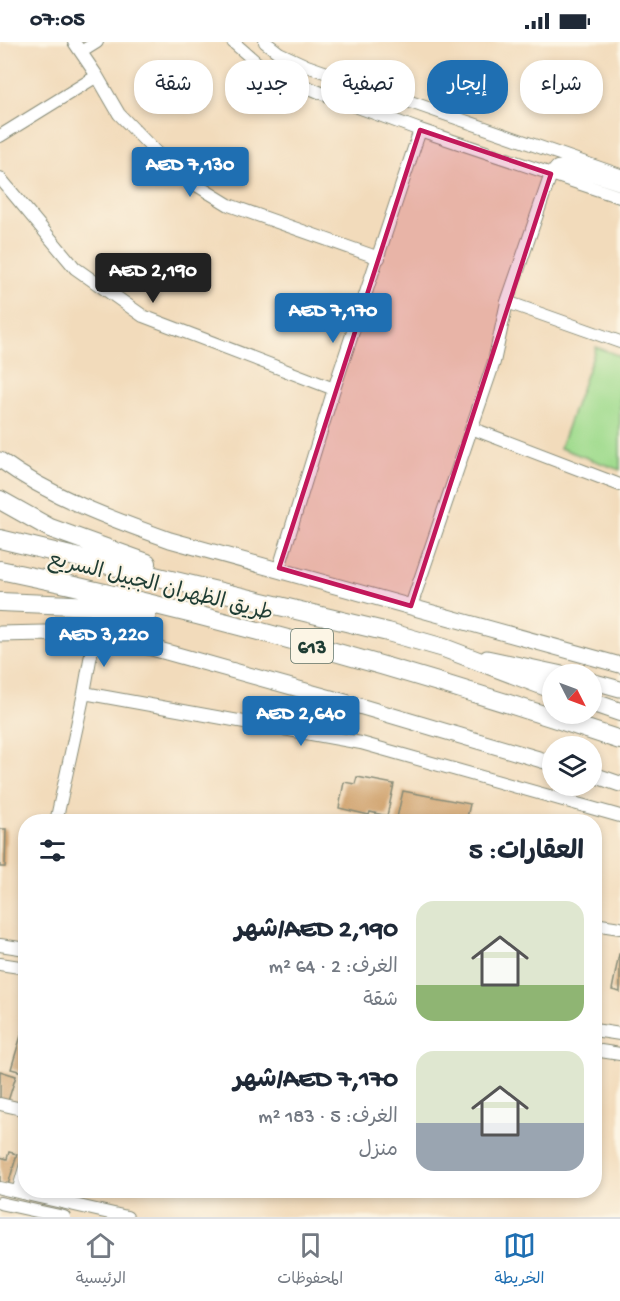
<!DOCTYPE html>
<html lang="ar">
<head>
<meta charset="utf-8">
<style>
  :root { --surface:#fff; --page:#f2f2f3; --text:#1f2937; --muted:#747a83; --line:#e0e1e3; --accent:#1f6fb2 }
  body { margin:0; font-family:"Gochi Hand","Playpen Sans Arabic",sans-serif; background:var(--page); color:var(--text); direction:rtl; height:100vh; display:flex; flex-direction:column; font-size:22px; white-space:nowrap }
  * { box-sizing:border-box; margin:0 }
  p { font-size:20px; color:var(--muted) }
  .icon { flex:none; width:33px; height:33px; fill:none; stroke:currentColor; stroke-width:2; stroke-linecap:round; stroke-linejoin:round }
  .map { position:relative; flex:1; overflow:hidden; direction:ltr }
  .details { position:absolute; left:18px; top:772px; width:584px; height:384px; display:flex; flex-direction:column; background:var(--surface); border-radius:24px; box-shadow:0 3px 9px #0003; direction:rtl }
  .details>* { flex:none }
  .banner { position:absolute; left:18px; top:18px; width:585px; height:54px; direction:rtl; display:flex; gap:12px }
  .needle { width:39px; rotate:132deg }
  .fabs { position:absolute; left:542px; top:622px; display:grid; gap:12px }
  .fabs a { display:grid; place-items:center; width:60px; height:60px; border-radius:50%; background:var(--surface); box-shadow:0 3px 9px #0003; font-size:30px }
  .price { position:absolute; translate:-50% -51px; padding:0 14px; border-radius:6px; background:var(--accent); color:#fff; font-size:20px; line-height:39px; filter:drop-shadow(0 2px 3px #0008) }
  .price::after { content:''; position:absolute; left:50%; top:36px; width:18px; height:14px; margin-left:-9px; background:inherit; clip-path:polygon(0 0,100% 0,50% 100%) }
  .price.active { background:#222; color:#fff }
  ul { padding:0; list-style:none }
  li { display:flex; align-items:center; gap:18px; height:150px; padding:0 18px }
  li span { display:grid; place-items:center; flex:none; width:168px; height:120px; border-radius:18px; color:#555 }
  li>.icon { margin-inline-start:auto }
  span .icon { width:72px; height:72px; fill:#fffc; stroke-width:1 }
  li b { font-size:26px }
  h2 { display:flex; justify-content:space-between; align-items:center; height:72px; padding:0 18px; font-size:26px }
  .tag { padding:0 21px; border-radius:24px; background:var(--surface); box-shadow:0 3px 9px #0003; font-size:21px; line-height:54px }
  .tag.active { background:var(--accent); color:#fff }
  .status { display:flex; justify-content:space-between; align-items:center; height:42px; padding:0 30px; background:var(--surface); direction:ltr }
  .status svg { height:16px; fill:currentColor }
  .dock { display:flex; justify-content:space-around; align-items:center; height:84px; border-top:2px solid var(--line); background:var(--surface); font-size:16px; color:var(--muted) }
  .dock a { display:grid; justify-items:center; gap:3px }
  .dock .active { color:var(--accent) }
  .map>svg:first-child { display:block }
</style>
</head>
<body>
<div class="status"><b>07:05</b><svg viewBox="0 0 49 12"><path d="M0 12V9h3v3zM5 12V6h3v6zM10 12V3h3v9zM15 12V0h3v12zM26 1h20v11H26zM47 4h2v5h-2z"/></svg></div>
<div class="map">
<svg width="620" height="1175" viewBox="0 0 620 1175">
  <rect width="100%" height="100%" fill="#fcf5e5"/>
  <filter id="ink" filterUnits="userSpaceOnUse"><feTurbulence type="fractalNoise" baseFrequency=".0167" numOctaves="2"/><feDisplacementMap in="SourceGraphic" scale="12" xChannelSelector="R" yChannelSelector="G"/><feConvolveMatrix kernelMatrix="1 2 1 2 8 2 1 2 1" color-interpolation-filters="sRGB"/></filter>
  <filter id="wash" filterUnits="userSpaceOnUse"><feTurbulence type="fractalNoise" baseFrequency=".008" numOctaves="4" result="noise"/><feDisplacementMap in="SourceGraphic" scale="24" xChannelSelector="R" yChannelSelector="G"/><feGaussianBlur stdDeviation="1.35" result="paint"/><feColorMatrix in="noise" values="0 0 0 0 0 0 0 0 0 0 0 0 0 0 0 0 0 1.4 0 .05"/><feComposite in="paint" operator="in"/></filter>
  <g filter="url(#wash)">
    <rect width="100%" height="100%" fill="#f2dbbb"/>
    <path fill="#a1dc8f" stroke="#608c62" stroke-width="1.5" d="M596,305L620,314V428L560,406Z"/>
    <g id="blocks">
      <path fill="#d0a36e" d="M357,735L394,742L387,774L370,770L369,773L339,766L344,740L355,742Z
        M403,749L470,762L466,780H396Z
        M0,787H6L5,825H0Z
        M619,912H620V950L612,948Z
        M26,977V1031L11,1027Z
        M0,1029L16,1034L8,1059L0,1056Z
        M9,1110L17,1112L8,1143L0,1141V1115L7,1117Z"/>
    </g>
  </g>
  <g filter="url(#ink)">
    <use href="#blocks" fill-opacity="0" stroke="#888c78" stroke-width="1.5"/>
    <g fill="none" stroke-linecap="round" stroke-linejoin="round">
      <defs>
        <path id="minor" d="M74,0L97,34L119,72L175,130L229,163L379,216
          M233,0L264,27L331,55L420,88L620,155
          M265,0L279,11L307,24L620,133
          M81,10L97,0
          M0,94L97,34
          M0,136L75,226L143,274L334,347
          M507,260L620,300
          M471,386L620,443
          M279,526L334,347L420,88
          M411,564L494,320L507,260L551,132L557,125L565,124L620,142
          M84,651L94,595
          M56,780L84,651L361,701L620,774
          M594,882L620,886
          M0,903L26,907
          M0,922L26,926
          M594,988L620,992
          M594,1008L620,1012
          M0,1062L26,1068
          M0,1146L127,1175
          M18,1150L26,1122
          M0,1161L64,1175"/>
        <path id="major" d="M0,418C51,455 111,477 170,498L620,623
          M0,592L44,591L94,595L145,604L356,663L552,721
          M487,616L567,633
          M591,639L620,647
          M591,732L620,742"/>
        <path id="highway" d="M0,458L50,486L147,521
          M0,497L388,590L444,606L552,647
          M0,528C210,571 417,630 620,698
          M0,560L96,564L147,572
          M591,660L620,670"/>
      </defs>
      <use href="#minor" stroke="#888c78" stroke-width="14"/>
      <use href="#major" stroke="#888c78" stroke-width="17"/>
      <use href="#highway" stroke="#888c78" stroke-width="20"/>
      <use href="#minor" stroke="#fff" stroke-width="12"/>
      <use href="#major" stroke="#fff" stroke-width="15"/>
      <use href="#highway" stroke="#fff" stroke-width="18"/>
    </g>
  </g>
  <path fill="#c2185b" fill-opacity="0.2" stroke="#c2185b" stroke-width="4.5" stroke-linejoin="round" d="M420,88L551,132L411,564L279,526Z"/>
  <g text-anchor="middle" stroke-width="4.5" stroke-linejoin="round" paint-order="stroke">
    <rect fill="#fcf5e5" stroke="#617469" stroke-width="1.5" x="291" y="587" width="42" height="34" rx="4.5"/>
    <g font-size="20" font-weight="bold" fill="#1f3d34">
      <text x="312" y="611">613</text>
    </g>
    <g font-size="21" fill="#1f3d34" stroke="#fcf5e5">
      <text transform="translate(161 543) rotate(14)" y="7">طريق الظهران الجبيل السريع</text>
    </g>
  </g>
</svg>
<div class="fabs">
<a><svg class="needle" viewBox="-14 -14 28 28"><path d="M0-13l5 13h-10z" fill="#e53935"/><path d="M0 13l5-13h-10z" fill="#747a83"/></svg></a>
<a><svg class="icon" aria-label="layers" viewBox="0 0 24 24"><path d="M12 4l9 5-9 5-9-5zM3 14l9 5 9-5"/></svg></a>
</div>
<b class="price" style="left:190px;top:156px">AED 7,130</b>
<b class="price active" style="left:153px;top:262px">AED 2,190</b>
<b class="price" style="left:333px;top:302px">AED 7,170</b>
<b class="price" style="left:104px;top:626px">AED 3,220</b>
<b class="price" style="left:301px;top:705px">AED 2,640</b>
<div class="banner">
<a class="tag">شراء</a>
<a class="tag active">إيجار</a>
<a class="tag">تصفية</a>
<a class="tag">جديد</a>
<a class="tag">شقة</a>
</div>
<section class="details">
<h2>العقارات: 5<svg class="icon" aria-label="filters" viewBox="0 0 24 24"><path d="M4 7h16M4 17h16"/><circle cx="9" cy="7" r="2"/><circle cx="15" cy="17" r="2"/></svg></h2>
<ul>
<li><span style="background:linear-gradient(#dfe7d0 70%,#8fb573 0)"><svg class="icon" aria-label="home" viewBox="0 0 24 24"><path d="M3 11l9-7 9 7M6 9v11h12V9"/></svg></span><div><b>AED 2,190/شهر</b><p>الغرف: 2 · 64 m²</p><p>شقة</p></div></li>
<li><span style="background:linear-gradient(#dfe7d0 60%,#9aa5b1 0)"><svg class="icon" aria-label="home" viewBox="0 0 24 24"><path d="M3 11l9-7 9 7M6 9v11h12V9"/></svg></span><div><b>AED 7,170/شهر</b><p>الغرف: 5 · 183 m²</p><p>منزل</p></div></li>
</ul>
</section>
</div>
<nav class="dock">
<a class="active"><svg class="icon" aria-label="map" viewBox="0 0 24 24"><path d="M3 6l6-2 6 2 6-2v14l-6 2-6-2-6 2zM9 4v14M15 6v14"/></svg>الخريطة</a>
<a><svg class="icon" aria-label="saved" viewBox="0 0 24 24"><path d="M7 4h10v16l-5-4-5 4z"/></svg>المحفوظات</a>
<a><svg class="icon" aria-label="home" viewBox="0 0 24 24"><path d="M3 11l9-7 9 7M6 9v11h12V9"/></svg>الرئيسية</a>
</nav>
</body>
</html>
